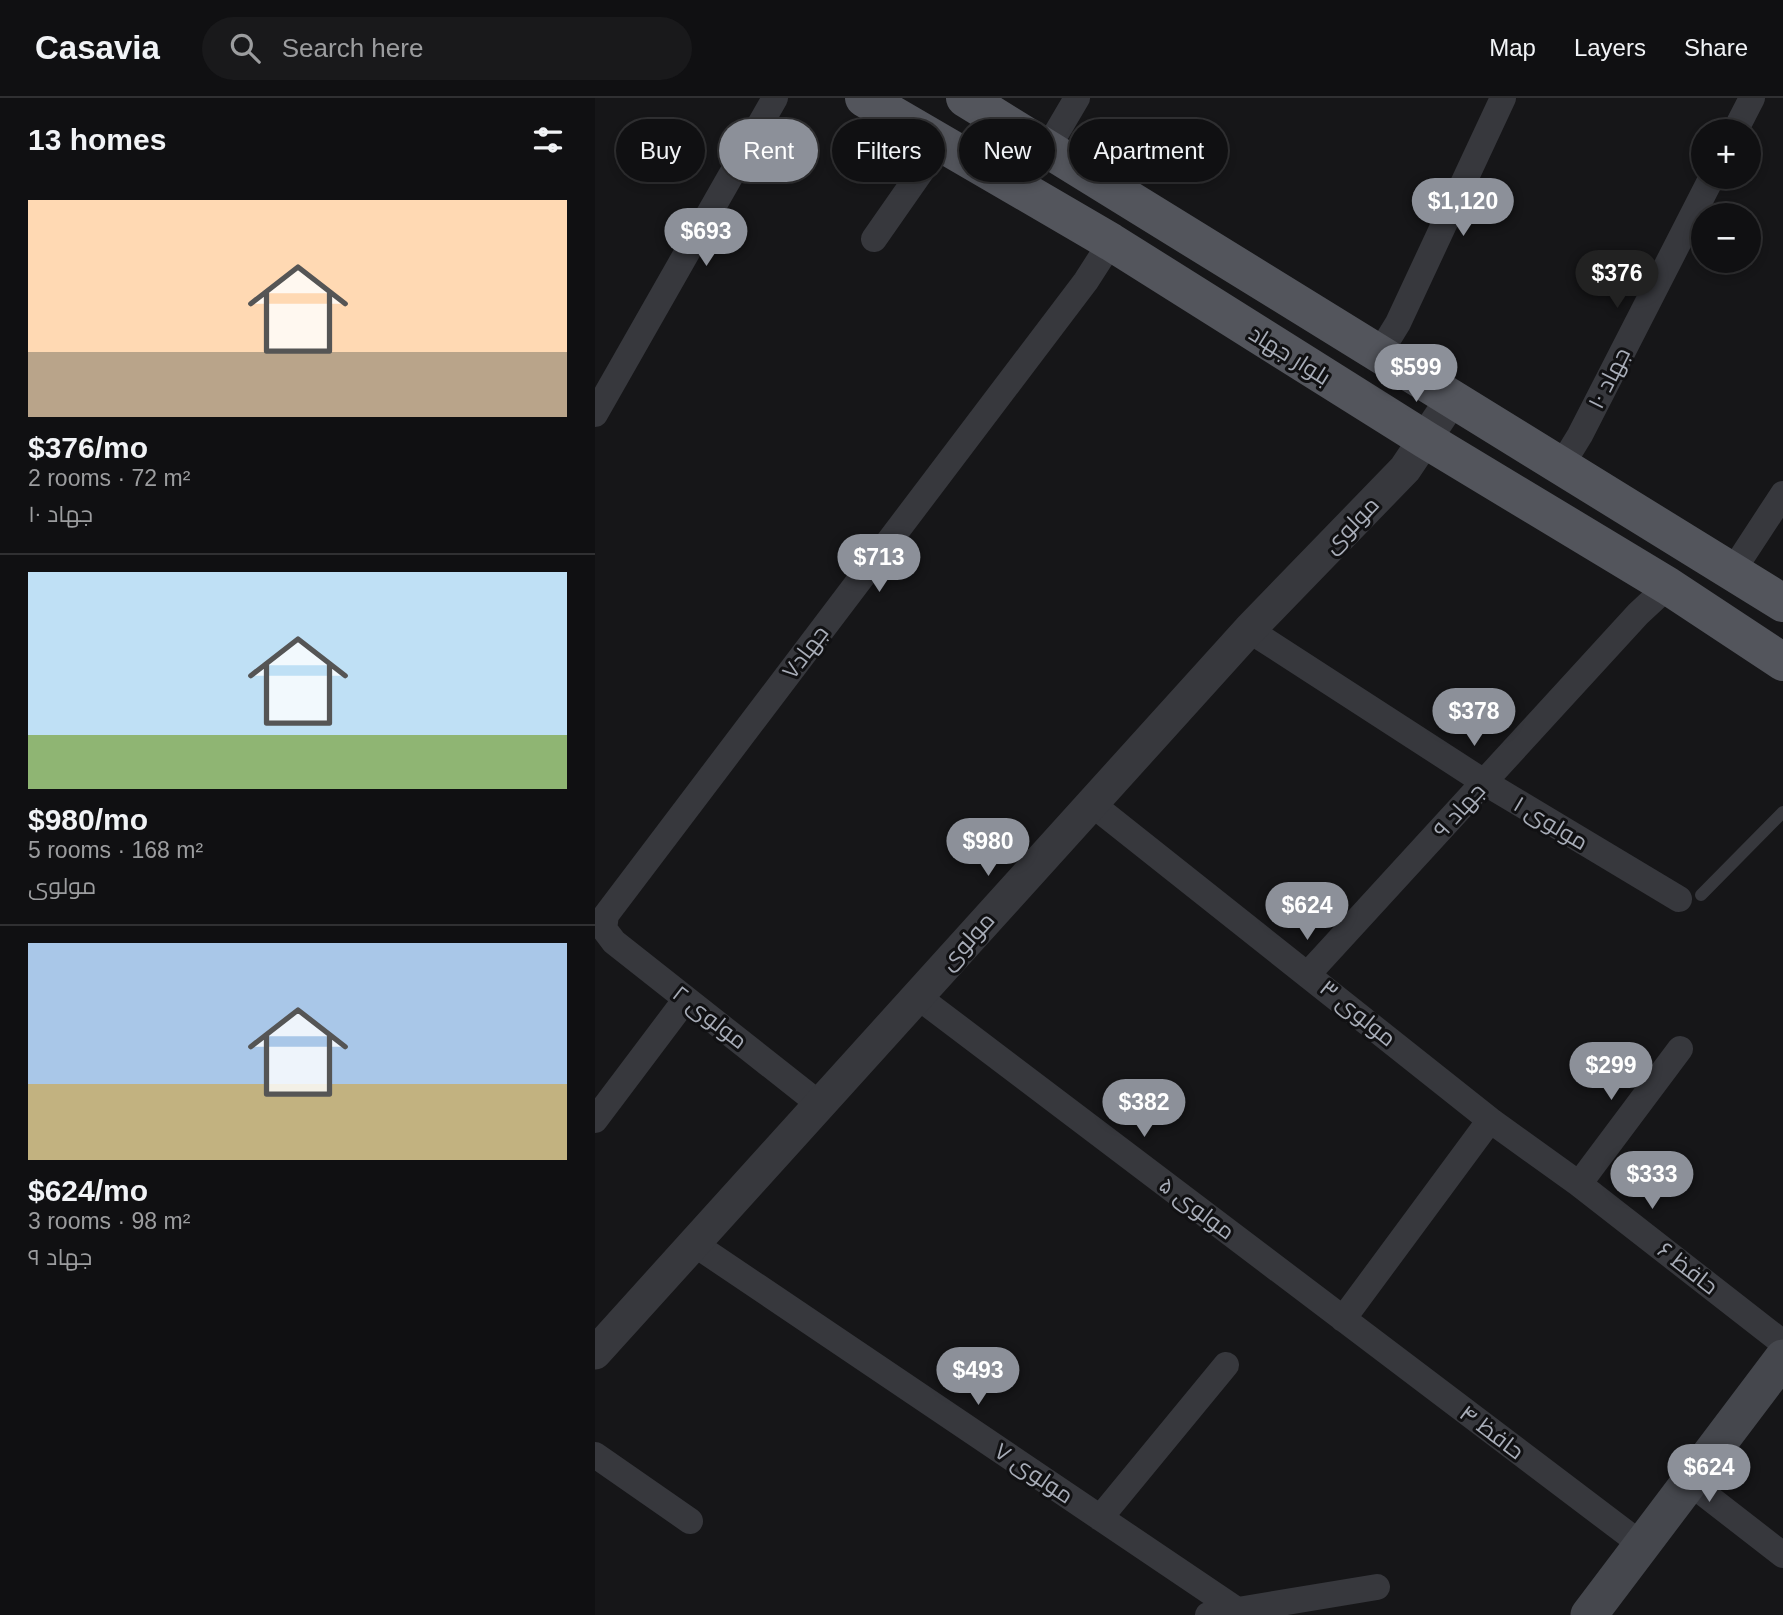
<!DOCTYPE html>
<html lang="en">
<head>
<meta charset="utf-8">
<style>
  :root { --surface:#101012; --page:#19191b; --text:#f1f3f6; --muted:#9c9d9f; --line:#303032; --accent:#8c9099 }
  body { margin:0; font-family:Arial,Cairo,sans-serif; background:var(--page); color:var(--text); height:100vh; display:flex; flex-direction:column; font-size:26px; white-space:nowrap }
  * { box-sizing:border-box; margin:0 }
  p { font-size:23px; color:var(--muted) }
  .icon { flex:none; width:38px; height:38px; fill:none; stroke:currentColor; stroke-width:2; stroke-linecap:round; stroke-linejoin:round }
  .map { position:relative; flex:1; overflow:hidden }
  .drawer { display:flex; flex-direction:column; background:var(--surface); width:595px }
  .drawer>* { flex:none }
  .top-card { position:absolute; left:21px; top:21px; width:665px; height:63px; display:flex; gap:14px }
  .controls { position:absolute; left:1096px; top:21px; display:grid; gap:14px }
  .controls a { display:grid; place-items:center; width:70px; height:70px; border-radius:50%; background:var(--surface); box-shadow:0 4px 10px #0003,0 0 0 2px var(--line); font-size:35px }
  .price { position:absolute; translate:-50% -60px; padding:0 16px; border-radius:24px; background:var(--accent); color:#fff; font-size:23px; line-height:46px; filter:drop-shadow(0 2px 4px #0008) }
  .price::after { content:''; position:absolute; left:50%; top:42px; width:21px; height:16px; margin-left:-10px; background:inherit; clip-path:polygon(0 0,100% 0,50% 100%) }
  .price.on { background:#222; color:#fff }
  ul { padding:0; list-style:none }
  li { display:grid; align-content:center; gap:14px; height:371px; padding:0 28px }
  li+li { border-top:2px solid var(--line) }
  li span { display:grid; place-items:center; height:217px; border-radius:0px; color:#555 }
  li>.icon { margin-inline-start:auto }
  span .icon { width:126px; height:126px; fill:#fffc; stroke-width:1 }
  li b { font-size:30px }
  h2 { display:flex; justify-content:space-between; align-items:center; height:84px; padding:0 28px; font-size:30px }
  .pill { padding:0 24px; border-radius:32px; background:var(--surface); box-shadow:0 4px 10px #0003,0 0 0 2px var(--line); font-size:24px; line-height:63px }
  .pill.on { background:var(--accent); color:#fff }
  header { display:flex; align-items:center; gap:42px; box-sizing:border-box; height:98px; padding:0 35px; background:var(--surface); border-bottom:2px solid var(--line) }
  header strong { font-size:33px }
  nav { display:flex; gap:38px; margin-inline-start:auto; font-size:24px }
  .search { width:490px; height:63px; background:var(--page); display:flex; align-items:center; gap:18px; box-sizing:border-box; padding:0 24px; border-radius:38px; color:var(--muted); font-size:26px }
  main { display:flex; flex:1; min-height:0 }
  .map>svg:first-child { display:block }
</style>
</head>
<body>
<header>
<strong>Casavia</strong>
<div class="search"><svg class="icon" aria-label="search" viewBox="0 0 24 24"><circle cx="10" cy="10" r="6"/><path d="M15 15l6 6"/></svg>Search here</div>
<nav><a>Map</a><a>Layers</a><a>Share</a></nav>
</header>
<main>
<section class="drawer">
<h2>13 homes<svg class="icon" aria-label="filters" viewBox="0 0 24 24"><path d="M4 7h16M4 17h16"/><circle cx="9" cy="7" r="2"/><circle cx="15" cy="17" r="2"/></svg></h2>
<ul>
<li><span style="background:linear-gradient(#ffd9b3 70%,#b9a48a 0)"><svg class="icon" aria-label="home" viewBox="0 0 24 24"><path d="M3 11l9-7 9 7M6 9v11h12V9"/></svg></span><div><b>$376/mo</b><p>2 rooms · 72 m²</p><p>جهاد ۱۰</p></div></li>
<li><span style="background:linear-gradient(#bfe0f5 75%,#8fb573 0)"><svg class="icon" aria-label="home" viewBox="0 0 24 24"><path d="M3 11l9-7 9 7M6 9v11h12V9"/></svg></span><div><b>$980/mo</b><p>5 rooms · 168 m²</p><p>مولوی</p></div></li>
<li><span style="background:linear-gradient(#a9c7e8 65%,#c2b280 0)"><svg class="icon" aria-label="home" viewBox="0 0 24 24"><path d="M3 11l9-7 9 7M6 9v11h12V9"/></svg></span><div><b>$624/mo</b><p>3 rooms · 98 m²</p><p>جهاد ۹</p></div></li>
</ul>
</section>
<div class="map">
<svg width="1188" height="1517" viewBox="0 0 1188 1517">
  <rect width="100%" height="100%" fill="#161618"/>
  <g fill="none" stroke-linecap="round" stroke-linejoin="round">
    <path stroke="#37383d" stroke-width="12" d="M1106,797L1188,714"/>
    <path stroke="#37383d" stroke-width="26" d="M1140,33L1157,0
      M452,51L482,0
      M279,141L346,45
      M784,256L803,225L908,0
      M0,316L180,0
      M966,368L985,337L1117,79
      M1137,474L1188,396
      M654,532L889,684L1084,801
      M497,706L895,1022L984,1086L1188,1245
      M713,876L1043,516L1073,488
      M322,898L1047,1447
      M223,1005L19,844L9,831L11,817L491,183L516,144
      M0,1022L91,901
      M984,1086L1085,951
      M98,1145L642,1512
      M748,1221L895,1022
      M0,1357L95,1423
      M1094,1384L1188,1457
      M505,1420L631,1267
      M613,1517L782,1489"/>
    <path stroke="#37383d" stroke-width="33" d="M0,1255L654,532L810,371L857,301"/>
    <path stroke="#45474d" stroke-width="37" d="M994,1517L1188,1260"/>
    <path stroke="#53555c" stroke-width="38" d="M269,0L516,144L831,342L1073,488L1188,564
      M370,0L1188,505"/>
  </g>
  <g text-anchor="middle" stroke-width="6" stroke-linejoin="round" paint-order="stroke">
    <g font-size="23" fill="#a8adb8" stroke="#111113">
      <text transform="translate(695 257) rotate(32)" y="8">بلوار جهاد</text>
      <text transform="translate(1014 280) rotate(-63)" y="8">جهاد ۱۰</text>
      <text transform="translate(756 427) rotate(-46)" y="8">مولوی</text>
      <text transform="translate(210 554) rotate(-53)" y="8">جهاد۷</text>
      <text transform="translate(864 712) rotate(-48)" y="8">جهاد ۹</text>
      <text transform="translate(956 725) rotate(31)" y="8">مولوی ۱</text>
      <text transform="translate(372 843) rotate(-48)" y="8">مولوی</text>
      <text transform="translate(763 915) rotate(39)" y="8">مولوی ۳</text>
      <text transform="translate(115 919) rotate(38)" y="8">مولوی ۲</text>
      <text transform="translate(602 1110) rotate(37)" y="8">مولوی ۵</text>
      <text transform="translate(1093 1170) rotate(38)" y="8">حافظ ۶</text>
      <text transform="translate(897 1334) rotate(37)" y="8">حافظ ۴</text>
      <text transform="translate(439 1375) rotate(34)" y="8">مولوی ۷</text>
    </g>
  </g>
</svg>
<div class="controls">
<a>+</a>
<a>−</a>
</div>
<b class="price" style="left:868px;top:140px">$1,120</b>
<b class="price" style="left:111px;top:170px">$693</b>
<b class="price on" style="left:1022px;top:212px">$376</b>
<b class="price" style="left:821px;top:306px">$599</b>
<b class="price" style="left:284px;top:496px">$713</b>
<b class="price" style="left:879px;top:650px">$378</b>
<b class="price" style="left:393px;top:780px">$980</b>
<b class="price" style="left:712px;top:844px">$624</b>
<b class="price" style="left:1016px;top:1004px">$299</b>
<b class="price" style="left:549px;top:1041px">$382</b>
<b class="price" style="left:1057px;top:1113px">$333</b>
<b class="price" style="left:383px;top:1309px">$493</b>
<b class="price" style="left:1114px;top:1406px">$624</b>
<div class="top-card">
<a class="pill">Buy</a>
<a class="pill on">Rent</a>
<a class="pill">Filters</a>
<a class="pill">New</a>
<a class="pill">Apartment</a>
</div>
</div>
</main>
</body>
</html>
